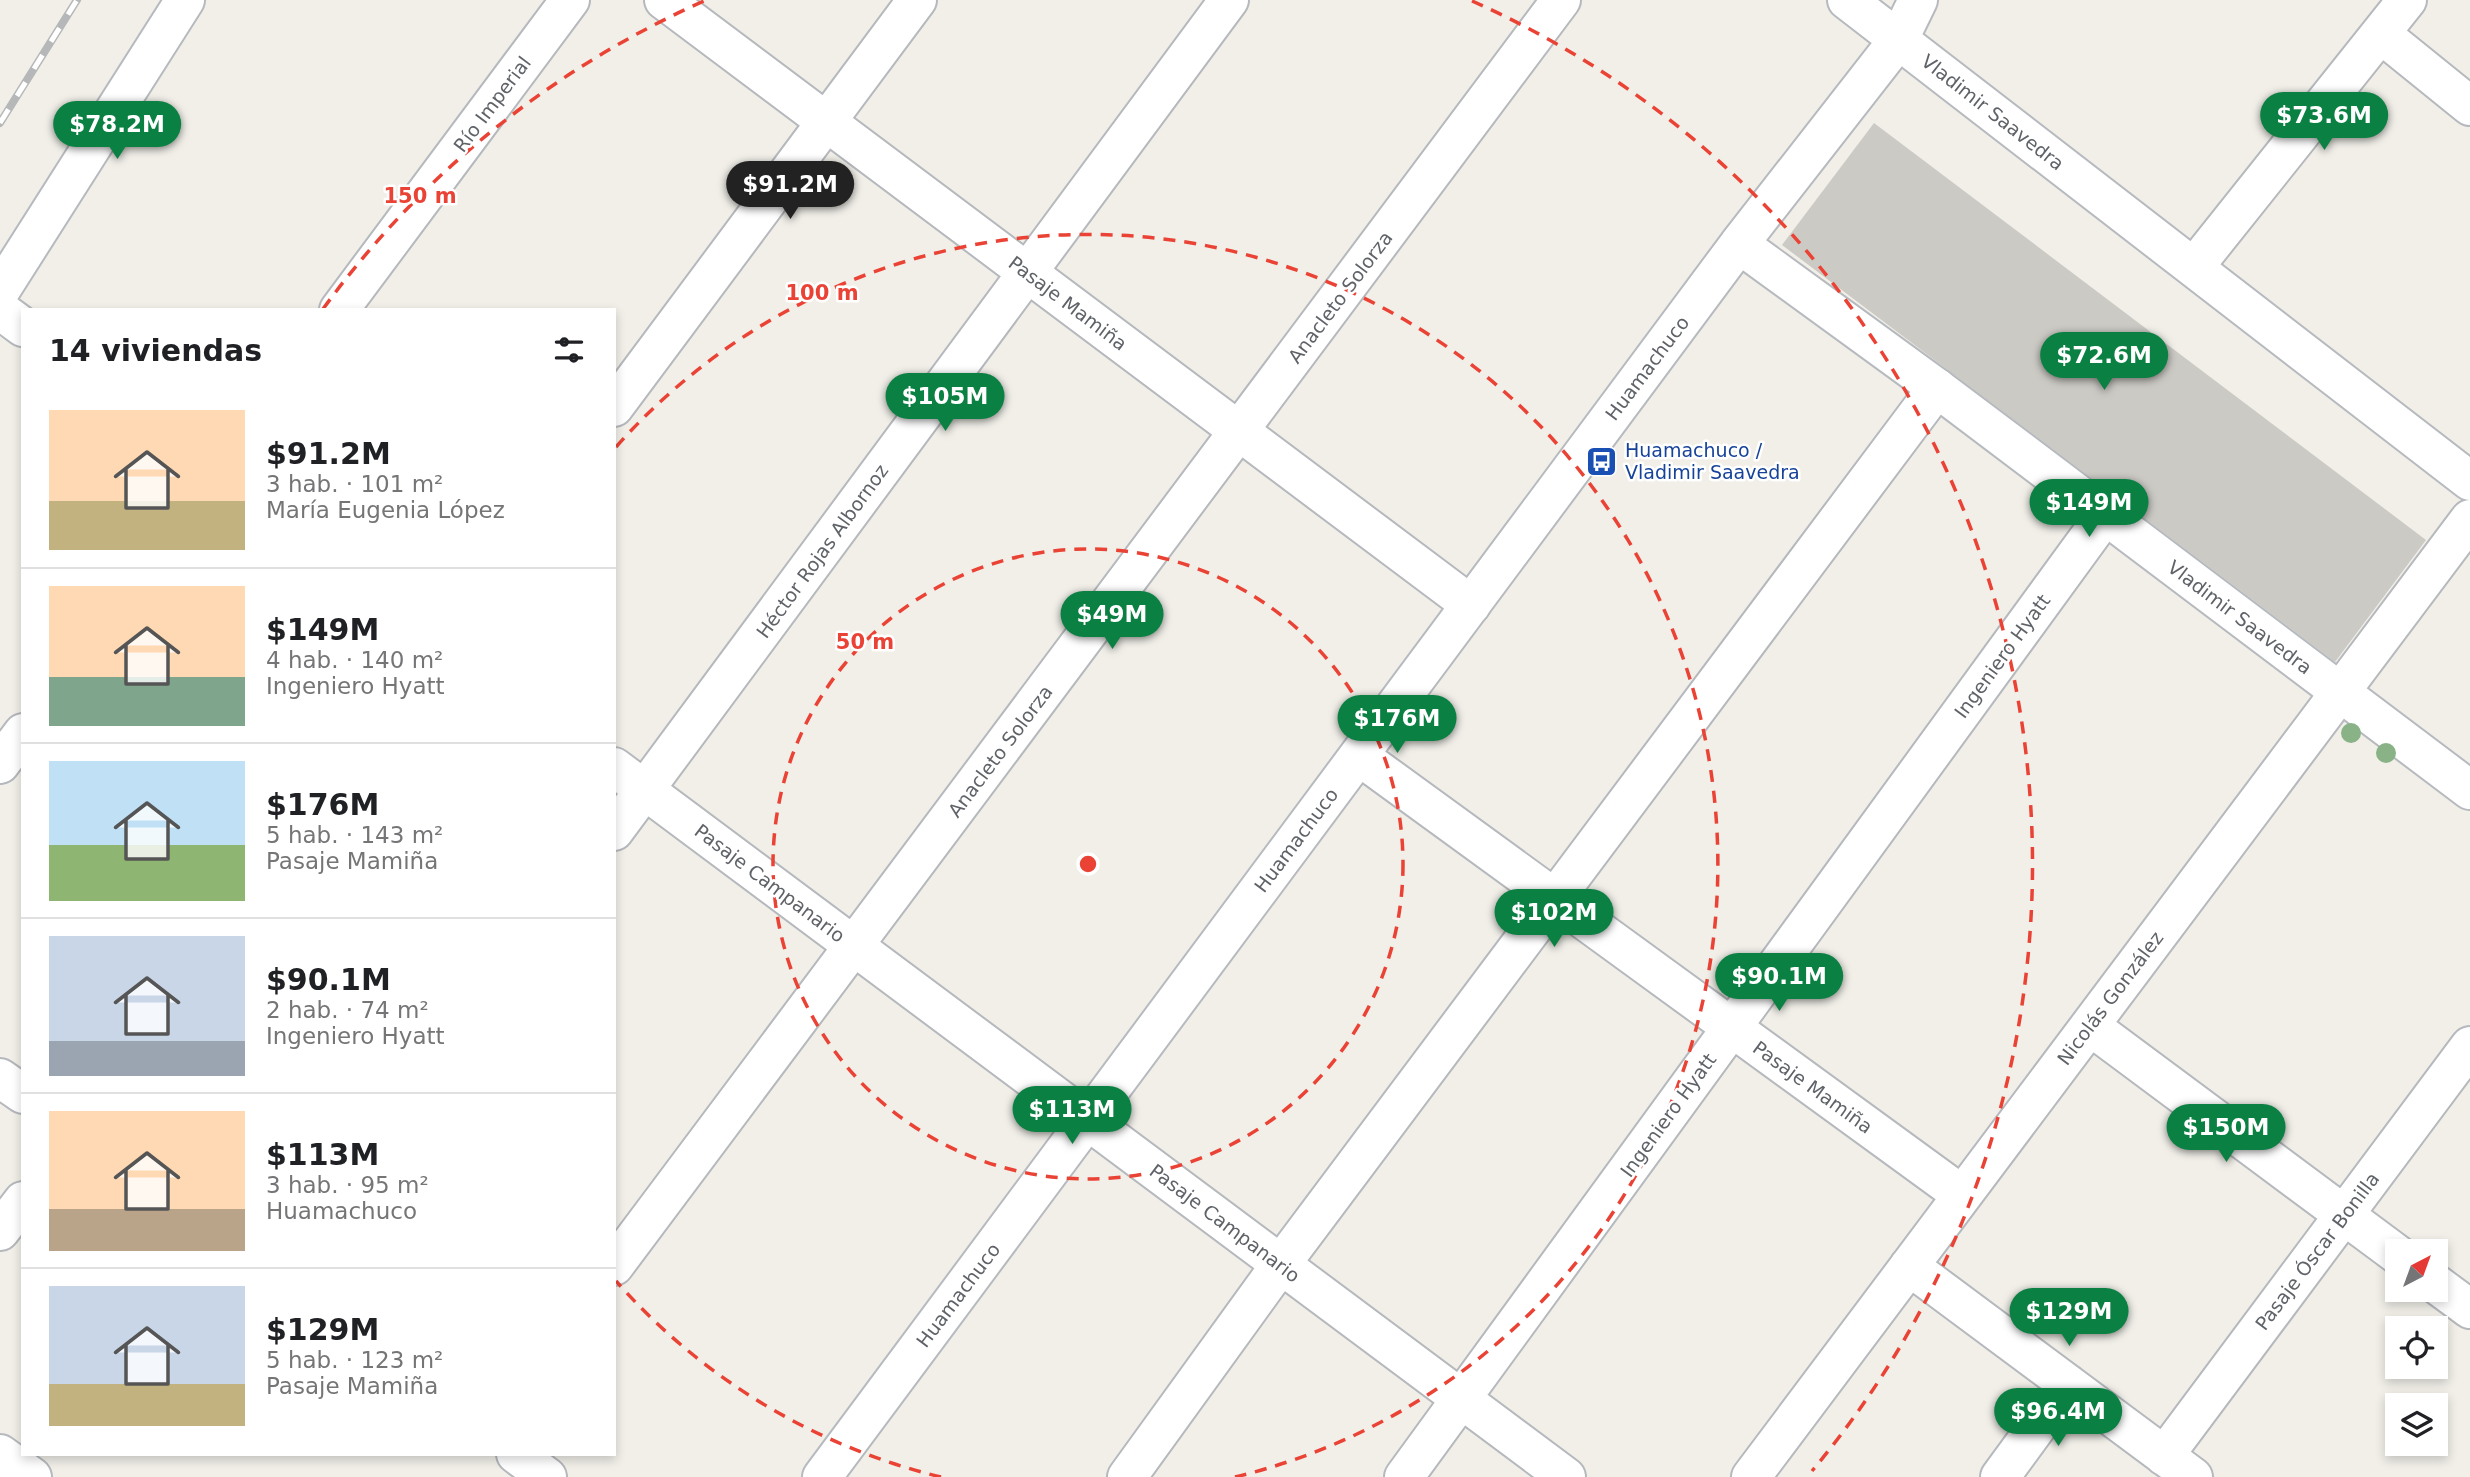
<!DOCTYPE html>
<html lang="es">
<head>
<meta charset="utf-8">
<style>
  :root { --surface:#fff; --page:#f6f6f6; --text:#202124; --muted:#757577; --line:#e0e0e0; --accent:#0b8043 }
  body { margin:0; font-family:"DejaVu Sans",sans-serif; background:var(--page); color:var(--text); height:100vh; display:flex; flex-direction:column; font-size:26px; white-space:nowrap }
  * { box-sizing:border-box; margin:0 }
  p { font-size:23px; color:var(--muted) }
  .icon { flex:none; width:38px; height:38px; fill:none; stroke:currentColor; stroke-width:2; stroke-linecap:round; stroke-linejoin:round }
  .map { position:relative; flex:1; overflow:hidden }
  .sheet { position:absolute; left:21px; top:308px; width:595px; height:1148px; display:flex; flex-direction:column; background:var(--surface); border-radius:0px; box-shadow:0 4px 10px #0003 }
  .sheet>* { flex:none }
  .needle { width:46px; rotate:41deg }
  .buttons { position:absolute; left:2385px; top:1239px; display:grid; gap:14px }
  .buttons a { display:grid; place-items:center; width:63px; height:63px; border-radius:0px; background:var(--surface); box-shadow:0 4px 10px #0003; font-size:35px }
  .price { position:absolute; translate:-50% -60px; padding:0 16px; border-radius:24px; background:var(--accent); color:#fff; font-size:23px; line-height:46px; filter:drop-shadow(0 2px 4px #0008) }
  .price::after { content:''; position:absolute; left:50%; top:42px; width:21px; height:16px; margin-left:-10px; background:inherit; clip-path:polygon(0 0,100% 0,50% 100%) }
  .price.selected { background:#222; color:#fff }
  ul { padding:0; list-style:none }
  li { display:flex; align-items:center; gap:21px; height:175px; padding:0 28px }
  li+li { border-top:2px solid var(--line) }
  li span { display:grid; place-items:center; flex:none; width:196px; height:140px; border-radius:0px; color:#555 }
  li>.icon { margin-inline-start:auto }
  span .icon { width:84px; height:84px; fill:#fffc; stroke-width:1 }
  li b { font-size:30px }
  h2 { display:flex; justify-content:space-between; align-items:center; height:84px; padding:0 28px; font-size:30px }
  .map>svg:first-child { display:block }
</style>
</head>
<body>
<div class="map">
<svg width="2470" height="1477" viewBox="0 0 2470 1477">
  <rect width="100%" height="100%" fill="#f1efe8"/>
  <path fill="#cccac5" d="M1874,123L2426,540L2335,662L1782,245Z"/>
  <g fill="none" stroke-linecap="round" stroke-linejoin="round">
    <defs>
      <path id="street" d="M664,0L1471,605
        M2381,34L2470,106
        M2194,267L2407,0
        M0,310L23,327
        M339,310L570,0
        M614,407L917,0
        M1359,756L1962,1195
        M0,764L23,733
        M614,767L1566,1477
        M614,831L1229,0
        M2090,1026L2398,1255
        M0,1078L23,1094
        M0,1231L23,1201
        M614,1266L1561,0
        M1909,1266L2193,1477
        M2436,1284L2470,1309
        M516,1454L547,1477
        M2164,1456L2470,1046
        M1127,1477L1281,1264L1937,388
        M1404,1477L2106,514
        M1751,1477L2470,519
        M2000,1477L2068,1384"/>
      <path id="secondary" d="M1847,0L2470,481
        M1739,244L1937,388L2470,790
        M0,291L185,0
        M0,1454L32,1477
        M822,1477L1739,244L1899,39L1918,0"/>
    </defs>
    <use href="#street" stroke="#b5b8bc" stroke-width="42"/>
    <use href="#secondary" stroke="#b6babf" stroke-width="42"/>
    <use href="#street" stroke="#fff" stroke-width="38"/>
    <use href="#secondary" stroke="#fff" stroke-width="38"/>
    <defs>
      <path id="rail" d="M0,123L77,0"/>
    </defs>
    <use href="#rail" stroke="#b6b7b8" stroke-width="8"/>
    <use href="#rail" stroke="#fff" stroke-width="5" stroke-dasharray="16" stroke-linecap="butt"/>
  </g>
  <g fill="#89b387">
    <circle cx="2351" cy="733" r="10"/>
    <circle cx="2386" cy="753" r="10"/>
  </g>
  <g fill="none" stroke="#ea4335" stroke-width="3.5" stroke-dasharray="12 9">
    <circle cx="1088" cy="864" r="315"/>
    <path d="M941 1477A630 630 0 0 1 616 1281M616 447A630 630 0 1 1 1235 1477"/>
    <path d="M323 309A945 945 0 0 1 704 1M1472 1A945 945 0 0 1 1812 1471"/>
  </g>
  <defs>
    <symbol id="bus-square" viewBox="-11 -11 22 22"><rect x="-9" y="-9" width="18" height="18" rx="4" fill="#1a4fb4" stroke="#fff"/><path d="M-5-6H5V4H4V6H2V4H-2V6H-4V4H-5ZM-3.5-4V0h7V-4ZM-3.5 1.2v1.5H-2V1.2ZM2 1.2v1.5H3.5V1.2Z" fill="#fff"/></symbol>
  </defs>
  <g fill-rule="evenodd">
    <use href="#bus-square" x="1584" y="444" width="35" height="35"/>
  </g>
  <g text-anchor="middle" stroke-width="5" stroke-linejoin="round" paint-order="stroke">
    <g font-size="19" fill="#5f6368" stroke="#fff">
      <text transform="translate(492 104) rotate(-53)" y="7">Río Imperial</text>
      <text transform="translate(1993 112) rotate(38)" y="7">Vladimir Saavedra</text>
      <text transform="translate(1340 297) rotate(-53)" y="7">Anacleto Solorza</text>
      <text transform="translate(1068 303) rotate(37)" y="7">Pasaje Mamiña</text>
      <text transform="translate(1647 368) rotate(-53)" y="7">Huamachuco</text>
      <text transform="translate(822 551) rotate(-54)" y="7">Héctor Rojas Albornoz</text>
      <text transform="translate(2240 617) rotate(37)" y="7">Vladimir Saavedra</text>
      <text transform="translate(2002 656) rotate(-54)" y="7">Ingeniero Hyatt</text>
      <text transform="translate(1000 751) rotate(-53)" y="7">Anacleto Solorza</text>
      <text transform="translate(1296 840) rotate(-53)" y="7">Huamachuco</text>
      <text transform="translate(770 883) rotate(37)" y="7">Pasaje Campanario</text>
      <text transform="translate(2110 998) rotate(-53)" y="7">Nicolás González</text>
      <text transform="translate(1813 1087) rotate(36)" y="7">Pasaje Mamiña</text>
      <text transform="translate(1668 1115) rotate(-54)" y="7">Ingeniero Hyatt</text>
      <text transform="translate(1225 1223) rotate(37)" y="7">Pasaje Campanario</text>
      <text transform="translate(2317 1251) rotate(-53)" y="7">Pasaje Óscar Bonilla</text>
      <text transform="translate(958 1295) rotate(-53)" y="7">Huamachuco</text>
    </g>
    <g font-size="19" fill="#164399" stroke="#fff" text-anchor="start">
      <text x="1625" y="457">Huamachuco /<tspan x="1625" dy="22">Vladimir Saavedra</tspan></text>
    </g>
  </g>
  <circle cx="1088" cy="864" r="10" fill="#ea4335" stroke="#fff" stroke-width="3.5"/>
  <g font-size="21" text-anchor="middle" font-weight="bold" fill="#ea4335" stroke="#fff" stroke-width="5" stroke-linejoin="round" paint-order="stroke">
    <text x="420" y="203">150 m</text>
    <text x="822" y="300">100 m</text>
    <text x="865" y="649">50 m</text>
  </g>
</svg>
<div class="buttons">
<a><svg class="needle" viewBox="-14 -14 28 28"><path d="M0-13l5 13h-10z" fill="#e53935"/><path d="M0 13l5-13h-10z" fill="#757577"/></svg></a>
<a><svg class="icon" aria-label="locate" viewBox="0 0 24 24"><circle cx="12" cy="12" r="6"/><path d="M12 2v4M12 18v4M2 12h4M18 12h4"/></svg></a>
<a><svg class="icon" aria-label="layers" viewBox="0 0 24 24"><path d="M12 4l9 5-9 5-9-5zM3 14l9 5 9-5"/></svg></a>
</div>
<b class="price" style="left:2324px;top:152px">$73.6M</b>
<b class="price" style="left:117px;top:161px">$78.2M</b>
<b class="price selected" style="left:790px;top:221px">$91.2M</b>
<b class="price" style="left:2104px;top:392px">$72.6M</b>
<b class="price" style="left:945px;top:433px">$105M</b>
<b class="price" style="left:2089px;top:539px">$149M</b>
<b class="price" style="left:1112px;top:651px">$49M</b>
<b class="price" style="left:1397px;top:755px">$176M</b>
<b class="price" style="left:1554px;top:949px">$102M</b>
<b class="price" style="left:1779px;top:1013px">$90.1M</b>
<b class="price" style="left:1072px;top:1146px">$113M</b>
<b class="price" style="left:2226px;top:1164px">$150M</b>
<b class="price" style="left:2069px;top:1348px">$129M</b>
<b class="price" style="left:2058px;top:1448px">$96.4M</b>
<section class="sheet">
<h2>14 viviendas<svg class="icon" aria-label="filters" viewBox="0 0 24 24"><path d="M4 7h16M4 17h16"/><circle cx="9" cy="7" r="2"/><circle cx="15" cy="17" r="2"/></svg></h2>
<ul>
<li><span style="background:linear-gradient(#ffd9b3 65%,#c2b280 0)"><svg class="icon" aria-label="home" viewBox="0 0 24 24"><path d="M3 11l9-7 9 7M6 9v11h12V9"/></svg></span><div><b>$91.2M</b><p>3 hab. · 101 m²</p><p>María Eugenia López</p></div></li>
<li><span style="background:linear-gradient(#ffd9b3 65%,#7fa58c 0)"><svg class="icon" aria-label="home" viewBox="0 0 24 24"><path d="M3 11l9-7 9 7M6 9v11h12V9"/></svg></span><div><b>$149M</b><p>4 hab. · 140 m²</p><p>Ingeniero Hyatt</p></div></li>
<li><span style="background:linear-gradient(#bfe0f5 60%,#8fb573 0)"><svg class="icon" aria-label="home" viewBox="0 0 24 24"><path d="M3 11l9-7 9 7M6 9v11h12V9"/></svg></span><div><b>$176M</b><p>5 hab. · 143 m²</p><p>Pasaje Mamiña</p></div></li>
<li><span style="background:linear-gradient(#c9d6e8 75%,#9aa5b1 0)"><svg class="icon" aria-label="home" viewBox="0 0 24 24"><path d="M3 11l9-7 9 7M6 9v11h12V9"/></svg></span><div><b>$90.1M</b><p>2 hab. · 74 m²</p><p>Ingeniero Hyatt</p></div></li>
<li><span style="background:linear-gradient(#ffd9b3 70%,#b9a48a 0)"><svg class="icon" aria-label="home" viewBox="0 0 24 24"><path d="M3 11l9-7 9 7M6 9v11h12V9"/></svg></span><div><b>$113M</b><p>3 hab. · 95 m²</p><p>Huamachuco</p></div></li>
<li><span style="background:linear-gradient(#c9d6e8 70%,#c2b280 0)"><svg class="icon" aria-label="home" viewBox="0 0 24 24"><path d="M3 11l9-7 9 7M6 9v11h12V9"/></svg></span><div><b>$129M</b><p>5 hab. · 123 m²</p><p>Pasaje Mamiña</p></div></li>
</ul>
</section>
</div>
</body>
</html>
